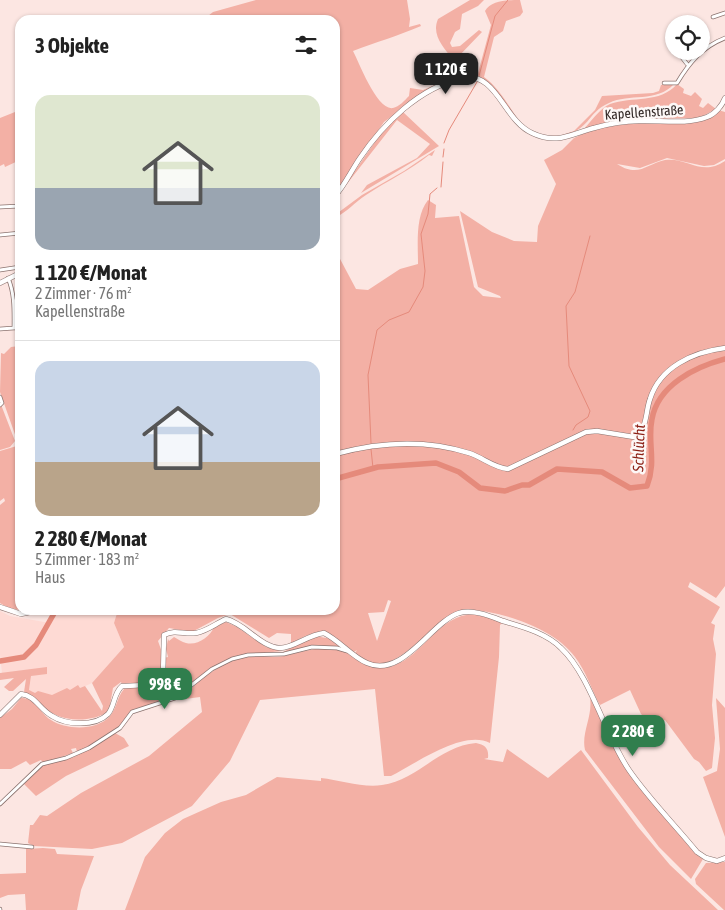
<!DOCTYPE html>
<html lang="de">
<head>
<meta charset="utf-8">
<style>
  :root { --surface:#fff; --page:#f6f6f6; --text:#222; --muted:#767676; --line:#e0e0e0; --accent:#307e4d }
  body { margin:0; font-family:"Asap Condensed",sans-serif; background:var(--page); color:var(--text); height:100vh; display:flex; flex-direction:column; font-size:19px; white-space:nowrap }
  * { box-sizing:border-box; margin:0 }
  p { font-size:16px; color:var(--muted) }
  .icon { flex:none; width:28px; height:28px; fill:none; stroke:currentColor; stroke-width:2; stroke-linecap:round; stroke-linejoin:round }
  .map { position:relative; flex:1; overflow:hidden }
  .sheet { position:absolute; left:15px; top:15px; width:325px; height:600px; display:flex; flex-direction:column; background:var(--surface); border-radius:15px; box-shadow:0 1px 4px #0004 }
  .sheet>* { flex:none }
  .controls { position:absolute; left:665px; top:15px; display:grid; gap:10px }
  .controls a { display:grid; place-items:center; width:45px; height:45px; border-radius:50%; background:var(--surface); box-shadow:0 1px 4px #0004; font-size:25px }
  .price { position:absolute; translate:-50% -42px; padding:0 11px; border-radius:10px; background:var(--accent); color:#fff; font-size:16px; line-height:32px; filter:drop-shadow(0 1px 2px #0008) }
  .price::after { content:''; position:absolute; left:50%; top:30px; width:15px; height:11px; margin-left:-8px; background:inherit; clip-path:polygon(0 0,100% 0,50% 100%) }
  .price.active { background:#222; color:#fff }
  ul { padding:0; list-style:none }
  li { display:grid; align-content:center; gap:10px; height:265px; padding:0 20px }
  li+li { border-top:1px solid var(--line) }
  li span { display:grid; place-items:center; height:155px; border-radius:15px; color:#555 }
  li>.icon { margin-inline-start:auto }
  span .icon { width:90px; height:90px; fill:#fffc; stroke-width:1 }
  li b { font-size:21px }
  h2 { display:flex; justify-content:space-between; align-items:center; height:60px; padding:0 20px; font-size:21px }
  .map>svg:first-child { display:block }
</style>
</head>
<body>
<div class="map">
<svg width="725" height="910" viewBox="0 0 725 910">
  <rect width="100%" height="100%" fill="#fce6e2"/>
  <path fill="#fedad4" d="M59,610H118L114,623L124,647L92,683L48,703L29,690L31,676L47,668L2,673L0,655V611L10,616L50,623Z"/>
  <path fill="#f3b0a5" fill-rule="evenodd" d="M256,0H407L410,19L409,27L420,24L421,26C398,36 376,42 353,51C359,62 377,111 393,108C399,107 405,100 409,96L410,88L423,90L444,81L452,58C444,48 431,35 438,19L470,0H484L478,6L462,14L460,29L455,32L450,43L452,47L460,46L479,30L482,32L457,58L460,75L478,73L491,25L485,11C491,0 508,0 520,0L523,12L520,16L506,21L503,31L494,37L484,77C498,87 507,103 517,118V121L495,89L486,80L473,76L460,77L422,94L384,122L335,194V183L339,177L335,174V20H203L213,12Z
    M674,84C657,103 629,93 609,103C586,113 591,131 559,136L574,131L595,110L602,96L653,93L659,91L661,85Z
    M677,84L684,89L683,93L691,96L695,92L702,99L699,106L703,108L708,103L716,109L699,118L631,119L582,131C590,123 600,108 610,104C632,96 660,104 677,84Z
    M20,110V160L5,167L4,164L0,166V118Z
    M718,110L725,112V159L714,165L704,166L667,158L640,168L617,164C639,178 646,164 665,160C688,157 701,177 725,161V586L716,598L690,582L688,587L720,607L711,623L715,625L713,639L716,654L712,705L715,738L712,768L706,771L699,762L694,759L665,720L655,727L641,714L630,690L600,705C591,689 586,671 575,657C554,628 503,612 468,609L463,610C451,618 438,626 427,635C406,651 383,679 355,653L357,650L354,652C327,631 322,625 291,644V634L277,633L269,638L230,614L218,618L192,632L169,628L158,641L164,658L168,657L166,649L168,639L169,641L174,637C178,639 182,642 186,643C197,646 210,637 214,627L226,622L237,627L266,647L282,651L235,656L220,663L204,673L174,698L134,709L115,731L89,748L77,752L76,748L71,749L73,753L43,763L41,760L30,765L26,761L11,769H0V718L12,709L21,698C35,697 40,713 51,720C66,730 97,731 110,716C117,708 117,697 124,689L121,682L113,688L109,711C95,721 71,722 56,715C44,710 36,698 24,692L26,679L13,691H9L4,687L14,678L0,680V673L47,667V674L31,676L29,690L35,693L38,691L52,695L67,688L70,690L78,685L80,688L85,686L102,711L103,706L92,683L124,647L114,623L118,610H335V257H339L356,289L368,290L400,269L418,264C418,245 415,216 428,200L436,205L435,218L459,216L474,287L483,296L501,298L500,296L478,287L460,211L492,232L514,241L537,242L538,226L556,184L544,160L562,150L574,138L593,129L635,123L694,121ZM388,600L391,601L377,641L368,613L384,612Z
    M403,112L439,146L361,193L367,185L417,158L430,144L397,120L339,194L386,126Z
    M435,150L432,156L429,155C409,171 387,181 366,195C355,202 347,212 335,218V215L362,195L404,171Z
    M20,341V443H18L0,392L1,353L4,354L11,347L19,346Z
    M0,402L15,441L10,447L0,450Z
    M20,445V610H30C19,611 9,609 0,603V505L5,501L4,498L0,501V451Z
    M474,614L503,622L500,625L499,657L490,743C463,729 415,764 391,776H384L375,689L260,700L230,761L192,806L122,843L92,849L34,846L28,843L30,825H33L40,815L47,816L81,793L149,756L202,712L200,697L185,699V694C204,677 224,659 250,657C261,656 273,658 284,656C303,652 320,645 340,650C359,655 371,674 393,666C424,655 438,615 474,614Z
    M315,636L332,639L344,648L312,646L281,653Z
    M590,698L628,771L703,859L691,879L659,847L585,750C581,733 593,716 590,698Z
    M716,698L725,708V837L703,777L717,771L720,749Z
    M115,733L124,738L129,746L66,776L36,796L24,784L34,774L33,772L43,765L74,757Z
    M476,743C485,745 489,748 488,758L484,759L503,762L507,749L548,778L581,750L638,827L670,865L718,910H125L145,857L165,833L183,819L221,802L246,795L277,777L321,781V778C340,780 363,788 382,785C418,780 439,746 476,743Z
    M43,848L55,849L57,854L94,856L81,890L77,910H26L25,894L8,895L0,898V874L26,873V849Z
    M725,862V910H724L696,884L695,879L706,863Z"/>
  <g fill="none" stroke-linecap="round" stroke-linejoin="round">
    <path stroke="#e58a7b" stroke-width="1" d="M479,76L495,16L508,0
      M444,143L449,130L477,82
      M443,157L444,149
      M441,187L443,162
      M573,430L576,425L588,417L590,411L569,366L566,306L575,292L590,236
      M371,443L368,375L377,330L389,320L409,312L423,287L425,271L421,234L428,214L430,194L437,188
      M371,449L373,468"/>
    <path stroke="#e58a7b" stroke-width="5.5" d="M335,479L378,467L436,463L459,472L480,488L505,491L522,485H529L557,469L602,472L630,488L647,486C657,460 647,443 652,419C658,385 695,367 725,359
      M0,661L24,657L36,645L56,610"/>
    <defs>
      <path id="street" d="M713,17L725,13
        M674,39L670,42L674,49
        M677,51L687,64
        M664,83H677C689,63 702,47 725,38
        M0,207L20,206
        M0,235L20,233
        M0,270L20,267
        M14,301H20
        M14,328H20
        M0,329L14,328C14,312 15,294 8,278
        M0,397L2,403L0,405
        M0,804L42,764L66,758L89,748L120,728L132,712L175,698L212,669L232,659L248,655L284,654L312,647L337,648L347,651
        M0,844L32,847
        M0,909V910"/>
      <path id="secondary" d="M335,196C345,185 351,171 360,158C383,124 419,88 462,78C497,71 503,120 532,133C557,145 571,134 594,128C608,124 624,121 639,121C660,120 687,125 707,117C715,114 722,106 725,98
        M0,283L20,273
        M335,454C379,442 425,439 469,453C482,457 494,468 508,469L586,432L597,431L634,437C648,429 645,413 650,399C660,367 693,352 725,348
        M0,607L21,614L40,610
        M0,715L21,694C36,696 39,709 52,716C66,725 95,727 108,714C115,706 113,694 122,686C138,685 150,687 163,676L164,635C176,629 184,635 196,633C207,631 215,624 226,619C246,624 260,647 280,648C294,648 307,635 324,633C340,641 351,656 367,663C403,679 431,622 459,613C473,609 490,616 503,621C523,627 546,633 561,648C590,675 605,735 629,770C649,799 675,825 697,852L706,858L717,861L725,858"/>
    </defs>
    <use href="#street" stroke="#8b736f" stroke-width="4.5"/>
    <use href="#secondary" stroke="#8b736f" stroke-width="5.5"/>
    <use href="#street" stroke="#fff" stroke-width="3"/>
    <use href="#secondary" stroke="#fff" stroke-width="4.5"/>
  </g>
  <g text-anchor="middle" stroke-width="5" stroke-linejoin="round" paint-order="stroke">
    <g font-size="14" fill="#342a28" stroke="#fdf8f7">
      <text transform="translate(644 112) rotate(-4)" y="5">Kapellenstraße</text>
    </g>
    <g font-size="15" font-style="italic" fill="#8c2016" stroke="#fdf8f7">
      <text transform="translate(639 448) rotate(-88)" y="5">Schlücht</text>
    </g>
  </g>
</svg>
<div class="controls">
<a><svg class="icon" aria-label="locate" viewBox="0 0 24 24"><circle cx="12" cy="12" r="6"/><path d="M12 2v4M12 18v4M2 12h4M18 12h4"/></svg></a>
</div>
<b class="price active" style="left:446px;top:95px">1 120 €</b>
<b class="price" style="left:165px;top:710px">998 €</b>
<b class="price" style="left:633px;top:757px">2 280 €</b>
<section class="sheet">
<h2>3 Objekte<svg class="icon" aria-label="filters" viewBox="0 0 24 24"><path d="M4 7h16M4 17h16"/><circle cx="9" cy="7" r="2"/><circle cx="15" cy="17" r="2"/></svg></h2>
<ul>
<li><span style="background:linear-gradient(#dfe7d0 60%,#9aa5b1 0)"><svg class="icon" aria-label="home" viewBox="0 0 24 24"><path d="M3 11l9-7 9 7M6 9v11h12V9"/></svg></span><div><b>1 120 €/Monat</b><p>2 Zimmer · 76 m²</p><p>Kapellenstraße</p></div></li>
<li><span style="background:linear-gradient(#c9d6e8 65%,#b9a48a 0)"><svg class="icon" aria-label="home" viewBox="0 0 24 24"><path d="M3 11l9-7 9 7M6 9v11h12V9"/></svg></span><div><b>2 280 €/Monat</b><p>5 Zimmer · 183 m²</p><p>Haus</p></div></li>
</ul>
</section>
</div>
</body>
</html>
